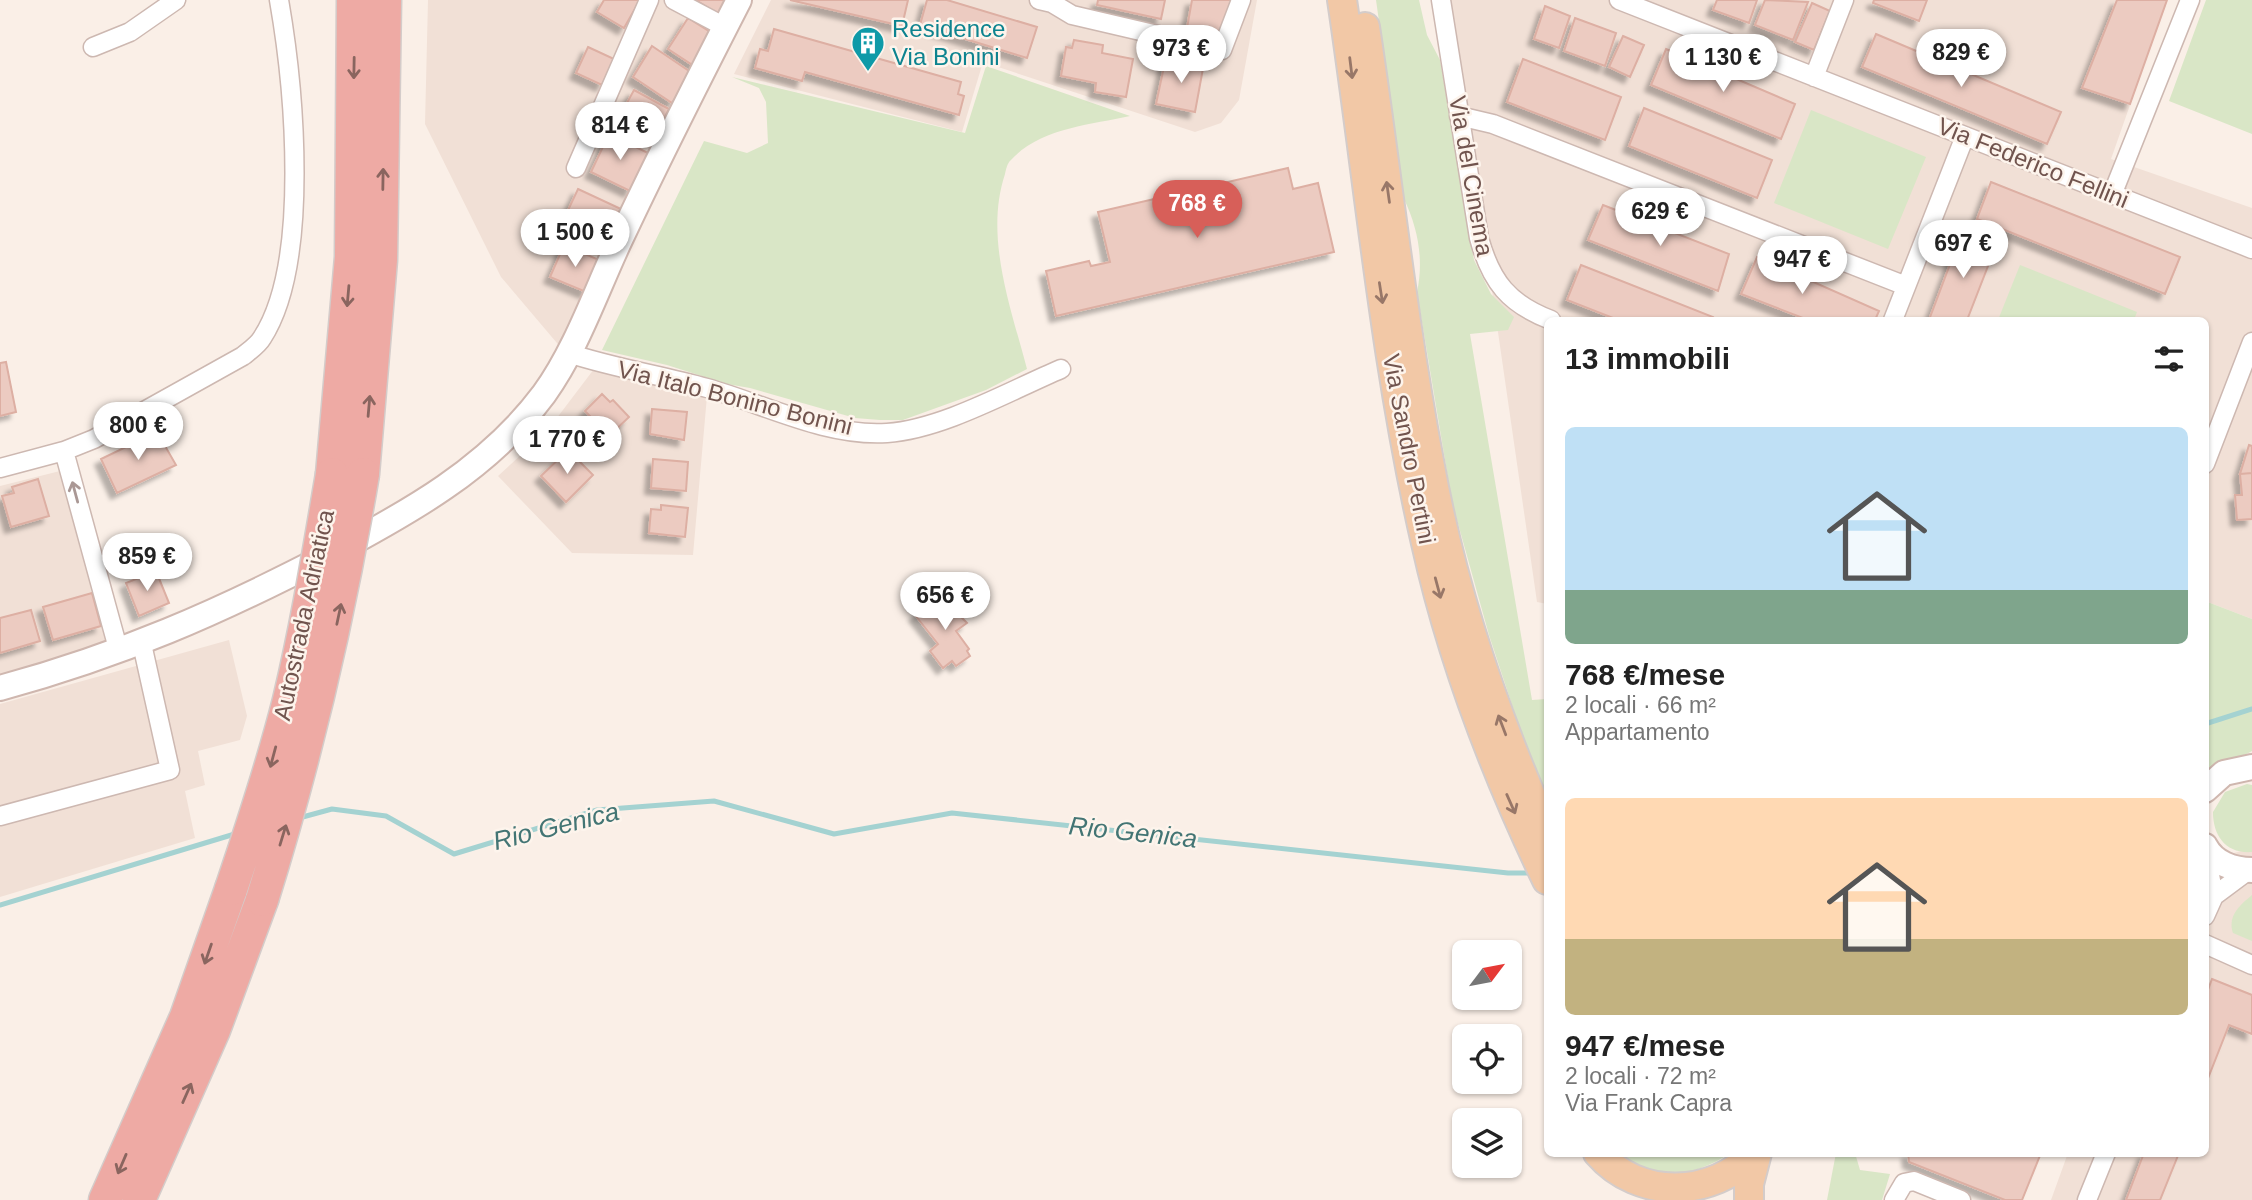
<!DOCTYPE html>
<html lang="it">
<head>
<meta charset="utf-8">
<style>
  :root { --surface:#fff; --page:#f2f2f2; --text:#222; --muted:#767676; --accent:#d75f59 }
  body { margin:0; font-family:Helvetica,sans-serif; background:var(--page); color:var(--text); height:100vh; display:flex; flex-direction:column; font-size:26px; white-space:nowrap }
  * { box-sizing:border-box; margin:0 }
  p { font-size:23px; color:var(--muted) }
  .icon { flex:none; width:38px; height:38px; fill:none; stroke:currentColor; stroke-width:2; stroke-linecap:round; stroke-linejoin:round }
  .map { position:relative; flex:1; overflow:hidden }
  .drawer { position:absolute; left:1544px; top:317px; width:665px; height:840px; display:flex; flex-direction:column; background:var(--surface); border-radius:10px; box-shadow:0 2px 5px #0004 }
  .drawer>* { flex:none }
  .needle { width:46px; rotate:58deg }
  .controls { position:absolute; left:1452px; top:940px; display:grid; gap:14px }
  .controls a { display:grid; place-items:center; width:70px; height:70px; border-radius:10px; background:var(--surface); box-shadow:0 2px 5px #0004; font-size:35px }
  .price { position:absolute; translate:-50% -60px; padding:0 16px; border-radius:24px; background:#fff; color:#222; font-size:23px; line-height:46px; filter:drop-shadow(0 2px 4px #0008) }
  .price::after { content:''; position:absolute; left:50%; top:42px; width:21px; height:16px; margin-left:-10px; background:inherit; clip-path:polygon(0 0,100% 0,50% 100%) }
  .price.current { background:var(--accent); color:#fff }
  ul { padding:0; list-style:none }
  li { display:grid; align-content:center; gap:14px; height:371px; padding:0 21px }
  li span { display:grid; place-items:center; height:217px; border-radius:10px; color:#555 }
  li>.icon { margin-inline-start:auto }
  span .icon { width:126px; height:126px; fill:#fffc; stroke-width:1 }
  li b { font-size:30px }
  h2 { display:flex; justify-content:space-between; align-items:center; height:84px; padding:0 21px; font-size:30px }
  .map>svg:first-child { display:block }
</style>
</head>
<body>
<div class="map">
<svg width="2252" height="1200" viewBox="0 0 2252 1200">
  <defs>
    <filter id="shadow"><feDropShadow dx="-6" dy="6" stdDeviation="2" flood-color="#0004"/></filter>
  </defs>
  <rect width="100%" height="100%" fill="#faefe7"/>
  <path fill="#f1e0d6" d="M428,0H734L562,349L501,277L425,124Z
    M771,0H1257L1239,100L1221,123L1195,132L983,62L962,132L734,74Z
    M1450,0H2167L2111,159L2252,208V619L2205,601V320H1547V604L1537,602Z
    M594,369L707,396L693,555L572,553L498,476L547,431Z
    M64,470L114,646L0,681V486Z
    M229,640L247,716L240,740L198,751L205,785L185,791L195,838L0,897V704Z
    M2252,848V1200H2051L2068,1153H2205V861Z"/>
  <path fill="#d9e6c6" d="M1376,0H1419L1427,35L1440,60L1474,260L1491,294L1514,317L1508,330L1470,334L1532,700L1547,699V800L1535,775L1489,635L1452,502L1417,292C1424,260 1418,228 1404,199Z
    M2206,0H2252V134L2169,101Z
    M986,66L1130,116C1090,125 1040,128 1011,160C1007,163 1006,170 1005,174C984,237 1011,308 1027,369L986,390L903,420H880L855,418L750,388L727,384L667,365L602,350L704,141L747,153L768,143L766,102L759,88L732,77L965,133Z
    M1811,110L1926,157L1888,249L1774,203Z
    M2020,265L2137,312L2134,320H1998Z
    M2205,601L2252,619V751C2237,760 2220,760 2205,771Z
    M2247,784L2252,785V852C2226,854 2213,836 2213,812L2225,792Z
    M2252,895V941L2233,933C2227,916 2240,905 2252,895Z
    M1621,1153H1730C1697,1176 1654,1184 1621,1153Z
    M1836,1153H1855L1860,1170L1890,1174L1882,1200H1827Z"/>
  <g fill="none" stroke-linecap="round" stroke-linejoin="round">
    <path stroke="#a4d2d1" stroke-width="5" d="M2205,724L2252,709
      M299,818L332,809L386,816L454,854L597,810L714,801L834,834L952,813L1508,873H1535
      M0,905L238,833"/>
  </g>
  <path fill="#eccbc1" stroke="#ddafa3" stroke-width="2" filter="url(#shadow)" d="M604,0H640L624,28L597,12Z
    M696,0H726L718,14Z
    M790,0H908L902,26Z
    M927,0H947L1037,27L1027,58L920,25Z
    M1098,0H1165L1161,19L1097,5Z
    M1192,0H1233L1226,36L1187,28Z
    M1717,0H1757L1749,23L1713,10Z
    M1765,0L1808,2L1793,40L1755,25Z
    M1874,0H1927L1919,21L1873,3Z
    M2117,0H2167L2130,104L2082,88Z
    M1812,3L1830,11L1814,50L1795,42Z
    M1545,6L1570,16L1559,48L1534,39Z
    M688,18L715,35L694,66L668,49Z
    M1575,18L1616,33L1605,66L1564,51Z
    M774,29L961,82L958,94L964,96L959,115L805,72L802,81L755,68L760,49L768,51Z
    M1876,34L2061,112L2047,144L1862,67Z
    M1623,36L1644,45L1630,77L1609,67Z
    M1074,40L1103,45L1102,53L1133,59L1126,97L1095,92L1096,83L1061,76L1066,47L1072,48Z
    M652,46L692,73L672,103L633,77Z
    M588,47L614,59L602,85L576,73Z
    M1666,49L1795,104L1781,139L1651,85Z
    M1182,59L1204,63L1195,112L1156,104L1165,62L1181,66Z
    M1523,59L1621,97L1605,140L1507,102Z
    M634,90L669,109L653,140L617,121Z
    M1644,108L1772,160L1757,198L1629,146Z
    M609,134L648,153L630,191L591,172Z
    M1288,168L1293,189L1318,183L1334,252L1056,316L1046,271L1089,261L1091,266L1110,262L1098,212Z
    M1991,182L2180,257L2165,294L1977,219Z
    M578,189L621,209L604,245L561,225Z
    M1603,205L1729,254L1718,291L1588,240Z
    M1961,235L1995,248L1967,320H1929Z
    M564,245L599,260L586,292L550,277Z
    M1757,257L1879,311L1875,320H1808L1741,294Z
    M1581,265L1713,317L1712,320H1618L1567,300Z
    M6,362L16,412L0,416V363Z
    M602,394L610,402L613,400L629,417L609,436L585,411Z
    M652,409L687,412L684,440L650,434Z
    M157,432L176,465L117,493L101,459Z
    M2249,445L2252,446V473L2240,474Z
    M568,450L593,475L566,502L541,476Z
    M653,459L688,462L686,491L651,488Z
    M2252,473V519L2237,520L2235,495H2242L2240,474Z
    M38,479L49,516L11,527L2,496L14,493L12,487Z
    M661,505L688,508L685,537L649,533L651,509L661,510Z
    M156,571L169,603L139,616L126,583Z
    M92,593L101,626L53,640L43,607Z
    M940,596L967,623L956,631L969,649L967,651L970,656L956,666L952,661L943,668L930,651L938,644L915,615Z
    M31,610L40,641L0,653V618Z
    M2212,979L2252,995V1034L2229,1025L2205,1086V998Z
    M1908,1153H2041L2022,1200H2005L1909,1162Z
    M2144,1153H2179L2160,1200H2126Z"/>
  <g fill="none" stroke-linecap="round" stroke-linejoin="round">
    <defs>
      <path id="street" d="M674,0L725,27
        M1039,0L1052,3L1072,15L1222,50L1241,0
        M1441,0L1479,238C1491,282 1509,304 1551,320
        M1619,0L2252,249
        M93,47L130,32L176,0
        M1814,77L1844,0
        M1459,116L1493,124L1906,286
        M576,168L649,0
        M2112,195L2190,0
        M1893,320L1965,136
        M568,353C614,368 660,375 707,388C764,404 826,437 887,433C943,429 1009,391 1061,369
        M64,451L119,652
        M2205,464L2252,342
        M0,468L64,451L94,439L243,356C249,351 258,345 262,338C311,263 294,86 279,0
        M0,816L170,770L142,644
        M2213,856L2209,870L2214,896
        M2205,916L2214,896L2249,870
        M2205,944L2252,965
        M1894,1200L1904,1183L1914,1181L1961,1200
        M2087,1200L2106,1153"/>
      <path id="secondary" d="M0,688C121,655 217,613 327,556C408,513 488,469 544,394C577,348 596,291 620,240C658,159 698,80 739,0
        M2205,790L2224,773L2252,767
        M2205,846C2214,863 2233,870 2252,870"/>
      <path id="primary" d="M1342,0C1369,181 1385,364 1426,543C1452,660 1495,772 1547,880
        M1365,27C1387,172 1402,317 1429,461C1452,590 1494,714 1547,833
        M1598,1153C1639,1200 1712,1198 1755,1153
        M1749,1200V1184L1757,1153"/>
      <path id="highway" d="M332,474L351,257L353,0
        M363,474L381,260L385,0
        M105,1200L186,1017L231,889
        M139,1200L214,1030L262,900"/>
    </defs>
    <use href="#street" stroke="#cdb8b1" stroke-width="21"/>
    <use href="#secondary" stroke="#cfb7af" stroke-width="28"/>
    <use href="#primary" stroke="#d4ccca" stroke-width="32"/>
    <use href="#highway" stroke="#d4ccca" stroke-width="35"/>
    <use href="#street" stroke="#fff" stroke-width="18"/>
    <use href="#secondary" stroke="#fff" stroke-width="24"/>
    <use href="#primary" stroke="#f2c8a6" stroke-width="28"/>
    <use href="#highway" stroke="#eeaaa4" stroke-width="32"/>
    <defs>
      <path id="highway-bridge" d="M231,889C252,827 273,764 289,700C307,625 319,550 332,474
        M262,900C307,756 338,623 363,474"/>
    </defs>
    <use href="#highway-bridge" stroke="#d4ccca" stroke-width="35" stroke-linecap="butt"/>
    <use href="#highway-bridge" stroke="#eeaaa4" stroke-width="32"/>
  </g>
  <defs><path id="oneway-shaft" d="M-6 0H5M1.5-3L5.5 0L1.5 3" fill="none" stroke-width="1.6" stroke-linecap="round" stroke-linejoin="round" transform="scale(1.75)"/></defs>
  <g stroke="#8a655f">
    <use href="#oneway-shaft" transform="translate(354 68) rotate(91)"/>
    <use href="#oneway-shaft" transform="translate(383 179) rotate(-89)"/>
    <use href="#oneway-shaft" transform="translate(348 296) rotate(95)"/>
    <use href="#oneway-shaft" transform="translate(369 406) rotate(-85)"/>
    <use href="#oneway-shaft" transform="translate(339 614) rotate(-78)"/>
    <use href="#oneway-shaft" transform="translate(273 757) rotate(105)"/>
    <use href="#oneway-shaft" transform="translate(283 835) rotate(-73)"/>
    <use href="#oneway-shaft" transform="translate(208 954) rotate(109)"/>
    <use href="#oneway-shaft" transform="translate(187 1093) rotate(-66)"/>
    <use href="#oneway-shaft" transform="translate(122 1164) rotate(113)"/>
  </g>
  <g stroke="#987768">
    <use href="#oneway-shaft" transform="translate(1351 68) rotate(83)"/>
    <use href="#oneway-shaft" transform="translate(1388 192) rotate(-98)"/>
    <use href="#oneway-shaft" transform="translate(1381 293) rotate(81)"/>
    <use href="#oneway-shaft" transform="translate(1438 588) rotate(75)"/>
    <use href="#oneway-shaft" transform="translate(1502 725) rotate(-111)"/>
    <use href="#oneway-shaft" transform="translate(1511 804) rotate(66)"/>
  </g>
  <use stroke="#aa9895" href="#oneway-shaft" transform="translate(75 492) rotate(-105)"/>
  <defs>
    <symbol id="building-pin" viewBox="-11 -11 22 30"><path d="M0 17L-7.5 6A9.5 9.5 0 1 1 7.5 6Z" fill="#0f9aa8" stroke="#fdf4ec"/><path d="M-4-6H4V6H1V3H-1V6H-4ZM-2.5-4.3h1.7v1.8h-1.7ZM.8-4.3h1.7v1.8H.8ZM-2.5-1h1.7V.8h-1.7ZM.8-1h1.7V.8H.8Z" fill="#fff"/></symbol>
  </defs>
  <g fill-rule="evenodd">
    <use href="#building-pin" x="849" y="24" width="38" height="52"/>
  </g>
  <g text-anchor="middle" stroke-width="5" stroke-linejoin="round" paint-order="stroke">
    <g font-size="24" fill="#0d838f" stroke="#fdf4ec" text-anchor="start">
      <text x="892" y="37">Residence<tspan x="892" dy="28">Via Bonini</tspan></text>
    </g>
    <g font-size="24" fill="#71544e" stroke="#fdf4ec">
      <text transform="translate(2033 163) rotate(22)" y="8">Via Federico Fellini</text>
      <text transform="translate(1471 176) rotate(80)" y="8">Via del Cinema</text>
      <text transform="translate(735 398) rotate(14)" y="8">Via Italo Bonino Bonini</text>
      <text transform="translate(1409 449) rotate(79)" y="8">Via Sandro Pertini</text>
      <text transform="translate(304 615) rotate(-78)" y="8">Autostrada Adriatica</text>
    </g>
    <g font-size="26" font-style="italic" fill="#437574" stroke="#fdf4ec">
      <text transform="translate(556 826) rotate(-14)" y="9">Rio Genica</text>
      <text transform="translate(1133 832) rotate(6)" y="9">Rio Genica</text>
    </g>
  </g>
</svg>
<div class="controls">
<a><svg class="needle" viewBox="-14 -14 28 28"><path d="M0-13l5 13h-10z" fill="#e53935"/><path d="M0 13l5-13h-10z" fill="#767676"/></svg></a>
<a><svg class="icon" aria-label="locate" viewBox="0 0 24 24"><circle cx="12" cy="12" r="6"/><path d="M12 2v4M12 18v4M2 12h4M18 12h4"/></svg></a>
<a><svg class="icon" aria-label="layers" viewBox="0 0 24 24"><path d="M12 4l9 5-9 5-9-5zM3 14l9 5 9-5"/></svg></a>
</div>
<b class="price" style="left:1181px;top:85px">973 €</b>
<b class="price" style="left:1961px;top:89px">829 €</b>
<b class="price" style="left:1723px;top:94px">1 130 €</b>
<b class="price" style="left:620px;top:162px">814 €</b>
<b class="price current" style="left:1197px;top:240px">768 €</b>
<b class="price" style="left:1660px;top:248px">629 €</b>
<b class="price" style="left:575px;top:269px">1 500 €</b>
<b class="price" style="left:1963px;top:280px">697 €</b>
<b class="price" style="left:1802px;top:296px">947 €</b>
<b class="price" style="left:138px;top:462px">800 €</b>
<b class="price" style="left:567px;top:476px">1 770 €</b>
<b class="price" style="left:147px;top:593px">859 €</b>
<b class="price" style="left:945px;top:632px">656 €</b>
<section class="drawer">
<h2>13 immobili<svg class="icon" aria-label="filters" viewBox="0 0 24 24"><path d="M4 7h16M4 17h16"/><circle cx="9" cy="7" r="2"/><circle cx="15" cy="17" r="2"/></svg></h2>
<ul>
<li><span style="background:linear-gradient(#bfe0f5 75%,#7fa58c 0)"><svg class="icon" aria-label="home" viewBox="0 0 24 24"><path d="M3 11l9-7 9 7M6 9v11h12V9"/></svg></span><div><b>768 €/mese</b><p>2 locali · 66 m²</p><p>Appartamento</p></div></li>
<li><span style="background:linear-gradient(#ffd9b3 65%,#c2b280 0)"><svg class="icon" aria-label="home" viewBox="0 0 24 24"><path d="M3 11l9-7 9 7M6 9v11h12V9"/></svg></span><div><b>947 €/mese</b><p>2 locali · 72 m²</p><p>Via Frank Capra</p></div></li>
</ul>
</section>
</div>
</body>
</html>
